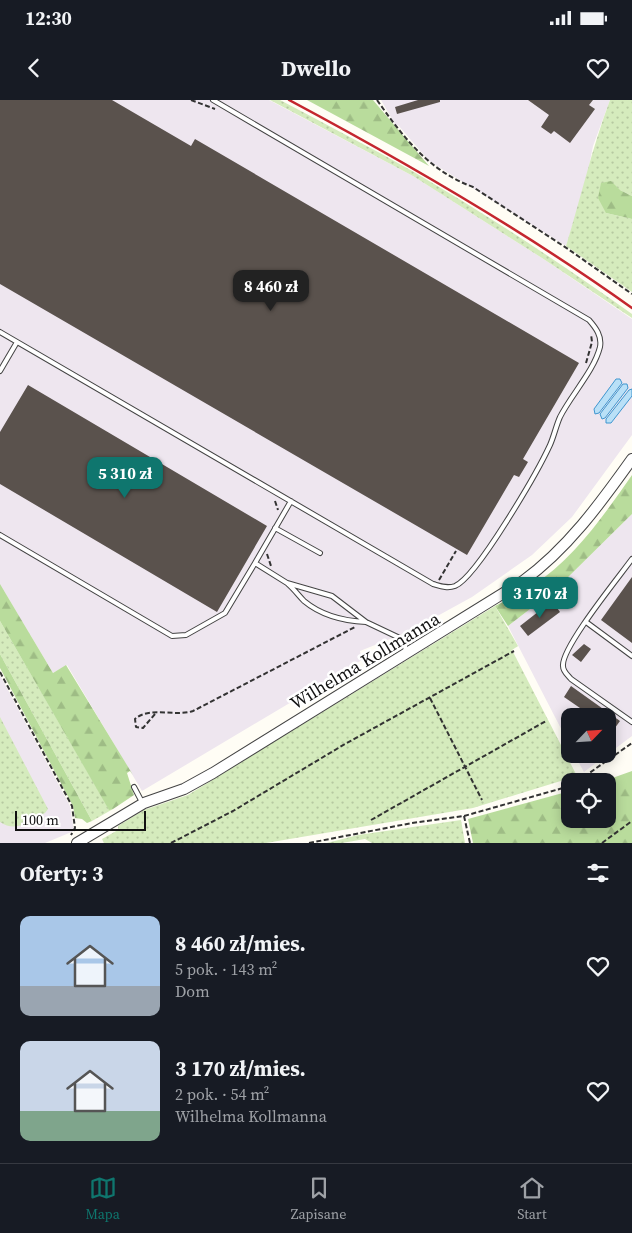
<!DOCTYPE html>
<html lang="pl">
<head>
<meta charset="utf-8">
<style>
  :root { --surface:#171b24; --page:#20242c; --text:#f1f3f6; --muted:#9ea1a6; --line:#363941; --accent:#0f766e }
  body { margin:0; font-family:"Source Serif 4",serif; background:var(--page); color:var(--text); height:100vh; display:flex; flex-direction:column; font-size:19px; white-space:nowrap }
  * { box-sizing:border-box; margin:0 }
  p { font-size:16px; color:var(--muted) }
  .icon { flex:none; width:28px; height:28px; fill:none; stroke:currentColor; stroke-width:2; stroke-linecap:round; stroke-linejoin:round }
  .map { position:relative; height:743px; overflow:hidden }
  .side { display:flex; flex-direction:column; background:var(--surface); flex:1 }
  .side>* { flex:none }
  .needle { width:32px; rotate:65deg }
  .fabs { position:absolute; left:561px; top:608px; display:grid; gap:10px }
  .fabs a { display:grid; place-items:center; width:55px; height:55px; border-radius:10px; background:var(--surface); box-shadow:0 2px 12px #0003; font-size:25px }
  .scale { position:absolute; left:15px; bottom:12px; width:131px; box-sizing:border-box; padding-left:5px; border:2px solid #111; border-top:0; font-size:14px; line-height:18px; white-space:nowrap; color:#111; -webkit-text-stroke:4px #fff; paint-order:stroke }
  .price { position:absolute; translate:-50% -42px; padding:0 11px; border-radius:10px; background:var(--accent); color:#fff; font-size:16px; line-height:32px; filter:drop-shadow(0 1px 2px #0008) }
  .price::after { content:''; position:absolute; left:50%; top:30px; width:15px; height:11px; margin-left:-8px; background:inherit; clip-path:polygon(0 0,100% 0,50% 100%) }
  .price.active { background:#222; color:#fff }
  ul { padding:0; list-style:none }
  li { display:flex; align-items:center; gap:15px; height:125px; padding:0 20px }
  li span { display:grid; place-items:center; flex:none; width:140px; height:100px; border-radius:10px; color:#555 }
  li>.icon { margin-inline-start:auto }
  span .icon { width:60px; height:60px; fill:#fffc; stroke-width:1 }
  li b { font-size:21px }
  h2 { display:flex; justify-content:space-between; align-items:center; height:60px; padding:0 20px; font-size:21px }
  .status { display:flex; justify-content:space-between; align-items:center; height:35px; padding:0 25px; background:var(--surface); direction:ltr }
  .status svg { height:14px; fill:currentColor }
  header { display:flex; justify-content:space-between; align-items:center; height:65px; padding:0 20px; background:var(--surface); font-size:22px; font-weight:700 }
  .tabs { display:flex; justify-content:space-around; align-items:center; height:70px; border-top:1px solid var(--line); background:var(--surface); font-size:14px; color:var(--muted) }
  .tabs a { display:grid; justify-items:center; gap:2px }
  .tabs .active { color:var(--accent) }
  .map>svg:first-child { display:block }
</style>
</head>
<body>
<div class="status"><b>12:30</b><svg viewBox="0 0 49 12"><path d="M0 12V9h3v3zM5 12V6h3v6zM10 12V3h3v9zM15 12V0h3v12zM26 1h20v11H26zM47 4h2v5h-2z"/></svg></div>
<header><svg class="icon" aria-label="back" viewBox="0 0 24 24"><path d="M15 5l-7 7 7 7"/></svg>Dwello<svg class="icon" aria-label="heart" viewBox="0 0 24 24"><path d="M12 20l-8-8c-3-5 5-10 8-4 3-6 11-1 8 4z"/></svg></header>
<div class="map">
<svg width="632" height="743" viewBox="0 0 632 743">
  <defs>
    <pattern id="grass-dots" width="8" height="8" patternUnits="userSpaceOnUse" patternTransform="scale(1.25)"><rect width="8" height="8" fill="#d5ebbd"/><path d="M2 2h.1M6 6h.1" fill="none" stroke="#b6c8a1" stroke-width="1.8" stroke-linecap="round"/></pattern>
    <pattern id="forest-firs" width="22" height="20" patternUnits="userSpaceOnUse" patternTransform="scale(1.25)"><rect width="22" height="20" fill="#b9dc9c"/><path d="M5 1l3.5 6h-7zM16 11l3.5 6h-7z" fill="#9ebc85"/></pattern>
  </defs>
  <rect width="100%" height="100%" fill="#fffdf5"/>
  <path fill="#eee6ef" d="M0,0H269L413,76L542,158L632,219V335L572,417L532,455L472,497L410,531L360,551L362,560L142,691L67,565L53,573L4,491L0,492Z
    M381,0H610L593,46L586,82L566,146L429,61L398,25L396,26Z
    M632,414V636L584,672L574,654H608V616H570V646L508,526L556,489Z
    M0,575L70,706L74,731L45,743H0Z"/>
  <path fill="url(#grass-dots)" d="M270,0H280C325,24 370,47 414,72C489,116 562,164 632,214V218L542,158L413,76Z
    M610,0H632V96L620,90L606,113L632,119V192L566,146C581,97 592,48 610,0Z
    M495,506L518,546L512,550L577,676L473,708L266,743H104L102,739L118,730V726L144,710L188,695Z
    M0,521L109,709H113L92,721L0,554Z
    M0,617L48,709L45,713C31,721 16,733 0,722Z
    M461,720L465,743H372L365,739L342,743H327L358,735Z"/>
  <path fill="url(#forest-firs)" d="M307,0H373L429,66Z
    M611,81L620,90L632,96V119L606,113L598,98L601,83Z
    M632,375V414L556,489L508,526L495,506C507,500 520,494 532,486C574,459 604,415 632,375Z
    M0,484L53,573L66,565L133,675L130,671L127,673L134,695L113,709L109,710L0,521Z
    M0,554L92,721L87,723L82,719L75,718L73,706L0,568Z
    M632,671V743H473L468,719L570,691V719H608V681H604Z"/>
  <path fill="#b9e0f7" stroke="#3f96cf" d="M616,279H620L622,283L599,313L595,314L594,309Z
    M623,284H627L628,288L605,318L602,319L600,314Z
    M632,289V296L611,323H606V319L629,290Z"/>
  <path fill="#5a524d" d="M0,0H112L191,46L195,39L579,263L523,359L528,362L519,377L514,375L467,455L0,184Z
    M418,0H440V2L397,14L395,7Z
    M528,0H593L589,5L595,9L570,43L554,31L551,34L541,27L549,15Z
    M28,285L267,426L217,512L0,384V332Z
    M632,477V543L601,520Z
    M552,501L560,512L528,536L520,526Z
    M584,544L591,549L581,562L572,555Z
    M571,586L620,621L612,632L608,629V616H574L580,608L564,597Z"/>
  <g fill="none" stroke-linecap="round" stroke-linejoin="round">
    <defs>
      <path id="service" d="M0,232L433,484C440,486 447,489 455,486C477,477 538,371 550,345C554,336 556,326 560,317C571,295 594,271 600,247C602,236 596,228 589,220L213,0
        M0,271L17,242
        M291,401L255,463L287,483L332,496L366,522L404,540L406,552
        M275,428L320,453
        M0,435L172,536L186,535L225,513L255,463
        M632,459C619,477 561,548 563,566C563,572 568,575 571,579L632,622
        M288,484C294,489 299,496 304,501C322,516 344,521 366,522
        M586,522L632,556
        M134,687L143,704"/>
      <path id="tertiary" d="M77,743L144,703L184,689L213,673L523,481C567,449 600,404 632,359"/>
    </defs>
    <use href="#service" stroke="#444" stroke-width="6"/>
    <use href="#tertiary" stroke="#444" stroke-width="12"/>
    <path stroke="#333" stroke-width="2" stroke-dasharray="5 2.5" stroke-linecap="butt" d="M191,0L215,9
      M377,0C403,37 429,71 473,87L568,149L632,194
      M586,263L592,242L591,234
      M275,401L278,410
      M267,454L271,466
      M439,480L456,451
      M0,572L72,706L75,728L71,735
      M430,598L482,700
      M155,614L143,628L136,627L135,619C149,606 176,617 193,611L355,527
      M578,681L632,643
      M464,716L470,743
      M371,720L546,621
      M171,743L233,711L345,644L514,551
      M309,743L412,723L464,716L570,686
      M602,743L632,721"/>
    <use href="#service" stroke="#fff" stroke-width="4"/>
    <use href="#tertiary" stroke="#fff" stroke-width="10"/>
    <path stroke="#c4262e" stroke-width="2.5" d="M289,0C407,63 523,130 632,208"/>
  </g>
  <g text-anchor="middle" stroke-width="5" stroke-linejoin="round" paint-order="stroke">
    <g font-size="18" fill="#111" stroke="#fff">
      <text transform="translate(365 561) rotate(-31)" y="6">Wilhelma Kollmanna</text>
    </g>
  </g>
</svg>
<div class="fabs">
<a><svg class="needle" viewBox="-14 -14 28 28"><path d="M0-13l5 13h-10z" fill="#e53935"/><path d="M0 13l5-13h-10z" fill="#9ea1a6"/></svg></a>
<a><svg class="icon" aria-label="locate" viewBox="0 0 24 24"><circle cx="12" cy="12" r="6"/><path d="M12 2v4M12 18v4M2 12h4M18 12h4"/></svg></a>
</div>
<div class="scale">100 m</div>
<b class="price active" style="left:271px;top:212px">8 460 zł</b>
<b class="price" style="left:125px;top:399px">5 310 zł</b>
<b class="price" style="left:540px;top:519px">3 170 zł</b>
</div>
<section class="side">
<h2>Oferty: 3<svg class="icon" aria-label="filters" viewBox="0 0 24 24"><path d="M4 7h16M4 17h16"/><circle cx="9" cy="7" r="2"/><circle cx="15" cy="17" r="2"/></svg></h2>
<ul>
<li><span style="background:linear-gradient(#a9c7e8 70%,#9aa5b1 0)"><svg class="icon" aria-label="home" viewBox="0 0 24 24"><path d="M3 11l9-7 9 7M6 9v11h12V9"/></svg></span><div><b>8 460 zł/mies.</b><p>5 pok. · 143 m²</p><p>Dom</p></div><svg class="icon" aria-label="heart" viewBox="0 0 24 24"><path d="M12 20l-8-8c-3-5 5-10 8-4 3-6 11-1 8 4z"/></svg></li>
<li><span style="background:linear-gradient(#c9d6e8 70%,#7fa58c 0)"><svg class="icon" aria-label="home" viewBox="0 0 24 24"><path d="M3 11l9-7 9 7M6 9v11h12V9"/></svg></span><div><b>3 170 zł/mies.</b><p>2 pok. · 54 m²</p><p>Wilhelma Kollmanna</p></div><svg class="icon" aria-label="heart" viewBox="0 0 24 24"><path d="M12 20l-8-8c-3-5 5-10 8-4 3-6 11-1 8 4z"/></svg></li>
</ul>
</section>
<nav class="tabs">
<a class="active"><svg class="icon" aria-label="map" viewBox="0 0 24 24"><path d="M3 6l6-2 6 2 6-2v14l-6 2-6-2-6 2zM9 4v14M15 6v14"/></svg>Mapa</a>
<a><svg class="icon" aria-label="saved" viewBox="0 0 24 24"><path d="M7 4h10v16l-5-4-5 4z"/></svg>Zapisane</a>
<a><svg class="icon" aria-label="home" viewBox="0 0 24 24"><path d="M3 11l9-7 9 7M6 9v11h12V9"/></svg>Start</a>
</nav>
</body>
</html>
